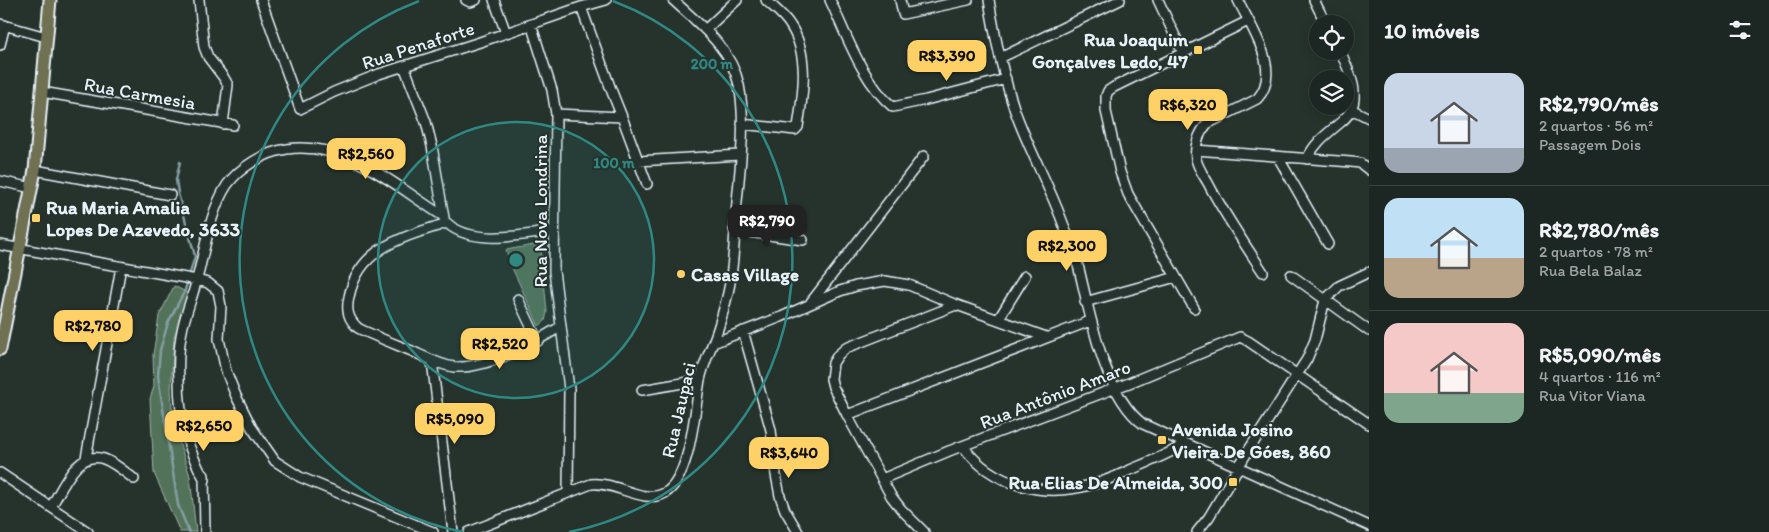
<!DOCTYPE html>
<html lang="pt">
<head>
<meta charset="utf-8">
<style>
  :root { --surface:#1c2622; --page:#29322f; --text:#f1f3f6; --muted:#a0a5a5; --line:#3a4340; --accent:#ffd166 }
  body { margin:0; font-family:Itim,sans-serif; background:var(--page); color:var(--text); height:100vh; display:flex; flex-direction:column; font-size:19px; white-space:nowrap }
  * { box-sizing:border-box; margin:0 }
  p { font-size:16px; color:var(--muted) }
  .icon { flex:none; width:28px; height:28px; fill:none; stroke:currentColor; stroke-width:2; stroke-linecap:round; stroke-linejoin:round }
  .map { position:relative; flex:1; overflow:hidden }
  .side { display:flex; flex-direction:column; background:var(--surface); width:400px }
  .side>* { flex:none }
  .buttons { position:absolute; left:1309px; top:15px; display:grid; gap:10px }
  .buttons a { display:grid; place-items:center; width:45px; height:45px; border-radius:50%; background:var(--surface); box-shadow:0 2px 12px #0003,0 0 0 1px var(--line); font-size:25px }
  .price { position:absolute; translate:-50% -42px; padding:0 11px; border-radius:10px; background:var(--accent); color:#111; font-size:16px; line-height:32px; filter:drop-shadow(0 1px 2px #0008) }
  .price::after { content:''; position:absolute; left:50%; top:30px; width:15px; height:11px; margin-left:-8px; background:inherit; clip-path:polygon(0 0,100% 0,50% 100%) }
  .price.selected { background:#222; color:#fff }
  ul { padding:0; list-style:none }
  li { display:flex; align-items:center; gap:15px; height:125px; padding:0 15px }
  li+li { border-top:1px solid var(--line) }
  li span { display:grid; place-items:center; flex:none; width:140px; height:100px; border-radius:15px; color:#555 }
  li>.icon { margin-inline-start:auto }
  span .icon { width:60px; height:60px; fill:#fffc; stroke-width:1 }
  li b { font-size:21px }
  h2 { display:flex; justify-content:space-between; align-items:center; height:60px; padding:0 15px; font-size:21px }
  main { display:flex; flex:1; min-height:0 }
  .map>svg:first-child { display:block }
</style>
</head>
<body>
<main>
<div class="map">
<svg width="1369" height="532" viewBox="0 0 1369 532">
  <rect width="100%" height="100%" fill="#26332d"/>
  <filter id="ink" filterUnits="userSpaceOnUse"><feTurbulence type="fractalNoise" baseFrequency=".02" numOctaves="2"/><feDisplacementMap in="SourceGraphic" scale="10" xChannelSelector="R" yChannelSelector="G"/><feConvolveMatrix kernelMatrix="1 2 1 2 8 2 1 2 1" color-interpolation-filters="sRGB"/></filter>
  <g filter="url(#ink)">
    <path fill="#53725a" stroke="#9eb2a9" d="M539,244L541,249L547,312L545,321L539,326L513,270L506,250Z
      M174,286L188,293L174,337L171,390L173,423L190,476L196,532H180L154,473L150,399L154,386L153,355L159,316Z"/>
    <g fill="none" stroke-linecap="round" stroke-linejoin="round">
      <path stroke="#859ea2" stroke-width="2.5" d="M180,162L176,180L178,193L195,256L185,290L168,323L160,350L158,376L178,505L189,532"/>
      <defs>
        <path id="minor" d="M199,0L204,47L208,57L224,78L228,85L223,124
          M261,0L300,109L334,92L379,74L480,42L581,7L606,0
          M466,0L470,2L476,0
          M494,0L506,33
          M830,0C846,34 863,83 893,107L926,100L1006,79
          M900,0L903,14L968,0
          M989,0C995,38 1003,75 1015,111C1029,150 1050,187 1064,226C1069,240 1075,255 1079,269C1090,314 1104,395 1143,424L1369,526
          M1158,0L1183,53
          M1238,0C1251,28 1283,71 1257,99L1207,124C1199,133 1194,146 1196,159C1198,168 1204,176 1208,183C1224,214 1244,243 1263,272
          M1314,0L1326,24
          M581,7L612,92L622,117
          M0,24L46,37
          M531,24L552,90L556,114L554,271L569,389L568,492
          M705,30L737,0
          M0,45L5,25
          M1000,58L1120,0
          M404,66L426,122L432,146L444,218
          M42,92L233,125
          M1351,109L1369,118
          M556,114L622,117L647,184
          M742,124L795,130L798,127C803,94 810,54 790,25C784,15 774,8 766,0
          M1196,150L1351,162L1360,163L1369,170
          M1278,157L1328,244
          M1307,159C1315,142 1327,134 1341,122C1365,103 1351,74 1340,51
          M638,161L740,155
          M35,170L170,195
          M0,181L32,188
          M734,230L803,240
          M553,231C524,235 471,246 447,223C405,237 359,246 349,297C346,310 348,319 358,328C376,337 395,344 414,352C427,358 440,365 454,367C488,369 532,344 560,327
          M0,245L197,280L208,283L218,291L221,306L219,339L226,371L236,396L252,428L275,461L300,477L433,532
          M1291,275L1369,331
          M518,299L538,341
          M811,302L924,156
          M1085,302L1176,277
          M1194,308L1128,194L1120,172L1106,111V96L1108,91L1114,87L1248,21
          M998,320L1025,276
          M743,331L771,430L776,475L780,496L785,510L798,532
          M713,343L781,317L840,291L856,286L885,281L909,285L954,304L1046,337
          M432,361L453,532
          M642,390L700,380
          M847,415L1090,321
          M963,446C992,486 1044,498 1090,485C1104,482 1117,476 1130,470C1149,462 1167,455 1185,444
          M86,458L121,267
          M0,473L88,532
          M204,475L205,532
          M882,479L949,451L1129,383L1240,337L1248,341L1369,424
          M205,480C187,450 179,414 179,379C178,361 179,343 183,326C187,310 193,295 197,279C205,249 210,211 227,185C240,167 265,152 287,149C348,141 395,186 443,216
          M51,507C62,489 77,449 104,459C115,463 125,472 134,479
          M469,532L591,484C615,481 644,505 665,493C691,478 695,407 700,380C703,366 709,353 714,340C720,325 724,309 728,293C734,268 734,240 736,214C739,173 747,126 739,85C731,48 699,24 673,0
          M924,532L901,509L891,496L847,415L833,387L831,379L833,363L838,355L846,348L956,305
          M1197,532L1209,517L1245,456L1307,359L1315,340L1325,300L1339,286L1369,272"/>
        <path id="major" d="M0,349L35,170L50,0"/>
      </defs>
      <use href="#minor" stroke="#e8f1f8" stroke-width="12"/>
      <use href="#major" stroke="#e8f1f8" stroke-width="15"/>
      <use href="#minor" stroke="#26332d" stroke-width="9"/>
      <use href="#major" stroke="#707052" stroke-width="11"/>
    </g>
  </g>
  <circle cx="516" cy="260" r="138" fill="#308883" fill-opacity=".12"/>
  <g fill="none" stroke="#308883" stroke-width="2.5">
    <circle cx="516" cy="260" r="138"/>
    <path d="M463 532A277 277 0 0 1 419 1M613 1A277 277 0 0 1 569 532"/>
  </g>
  <g fill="#ffd166" stroke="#26332d" stroke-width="2">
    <rect x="1193" y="45" width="10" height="10" rx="2.5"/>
    <rect x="31" y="213" width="10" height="10" rx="2.5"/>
    <circle cx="681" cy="274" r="5"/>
    <rect x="1157" y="435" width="10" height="10" rx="2.5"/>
    <rect x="1228" y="477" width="10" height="10" rx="2.5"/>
  </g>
  <g text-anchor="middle" stroke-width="4" stroke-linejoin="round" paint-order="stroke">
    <g font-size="19" font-weight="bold" fill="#e8f1f8" stroke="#26332d" text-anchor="start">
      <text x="1188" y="46" text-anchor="end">Rua Joaquim<tspan x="1188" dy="22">Gonçalves Ledo, 47</tspan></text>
      <text x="46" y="214">Rua Maria Amalia<tspan x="46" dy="22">Lopes De Azevedo, 3633</tspan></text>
      <text x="691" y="281">Casas Village</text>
      <text x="1172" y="436">Avenida Josino<tspan x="1172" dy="22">Vieira De Góes, 860</tspan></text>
      <text x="1223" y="489" text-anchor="end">Rua Elias De Almeida, 300</text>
    </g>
    <g font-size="19" fill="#e8f1f8" stroke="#26332d">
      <text transform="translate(418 45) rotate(-18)" y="7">Rua Penaforte</text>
      <text transform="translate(140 93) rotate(10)" y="7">Rua Carmesia</text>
      <text transform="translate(540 211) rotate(-90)" y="7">Rua Nova Londrina</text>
      <text transform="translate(1055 394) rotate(-21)" y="7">Rua Antônio Amaro</text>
      <text transform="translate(678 410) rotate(-77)" y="7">Rua Jaupaci</text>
    </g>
  </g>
  <circle cx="516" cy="260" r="8" fill="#308883" stroke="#26332d" stroke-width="2.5"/>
  <g font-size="15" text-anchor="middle" font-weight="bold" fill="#308883" stroke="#26332d" stroke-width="4" stroke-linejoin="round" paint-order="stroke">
    <text x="712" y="69">200 m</text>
    <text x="614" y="168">100 m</text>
  </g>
</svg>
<div class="buttons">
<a><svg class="icon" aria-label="locate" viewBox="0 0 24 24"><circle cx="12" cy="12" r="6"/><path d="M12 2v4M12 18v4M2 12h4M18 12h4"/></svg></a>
<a><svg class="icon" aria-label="layers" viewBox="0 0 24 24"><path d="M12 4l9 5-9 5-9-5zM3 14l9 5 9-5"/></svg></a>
</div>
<b class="price" style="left:947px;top:82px">R$3,390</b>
<b class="price" style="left:1188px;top:131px">R$6,320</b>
<b class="price" style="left:366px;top:180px">R$2,560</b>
<b class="price selected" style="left:767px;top:247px">R$2,790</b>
<b class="price" style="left:1067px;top:272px">R$2,300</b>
<b class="price" style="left:93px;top:352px">R$2,780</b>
<b class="price" style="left:500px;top:370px">R$2,520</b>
<b class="price" style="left:455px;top:445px">R$5,090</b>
<b class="price" style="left:204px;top:452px">R$2,650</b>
<b class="price" style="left:789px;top:479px">R$3,640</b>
</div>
<section class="side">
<h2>10 imóveis<svg class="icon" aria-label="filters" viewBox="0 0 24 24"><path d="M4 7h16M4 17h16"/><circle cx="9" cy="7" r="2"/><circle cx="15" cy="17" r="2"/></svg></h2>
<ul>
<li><span style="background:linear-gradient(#c9d6e8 75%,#9aa5b1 0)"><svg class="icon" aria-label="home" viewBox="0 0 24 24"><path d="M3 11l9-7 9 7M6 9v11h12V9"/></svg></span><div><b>R$2,790/mês</b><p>2 quartos · 56 m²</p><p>Passagem Dois</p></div></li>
<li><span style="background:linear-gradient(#bfe0f5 60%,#b9a48a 0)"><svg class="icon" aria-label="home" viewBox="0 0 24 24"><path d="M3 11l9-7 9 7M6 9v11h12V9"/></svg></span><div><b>R$2,780/mês</b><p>2 quartos · 78 m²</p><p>Rua Bela Balaz</p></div></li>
<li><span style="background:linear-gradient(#f6c9c9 70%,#7fa58c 0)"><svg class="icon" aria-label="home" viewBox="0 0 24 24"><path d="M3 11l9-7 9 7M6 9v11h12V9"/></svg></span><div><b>R$5,090/mês</b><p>4 quartos · 116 m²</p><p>Rua Vitor Viana</p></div></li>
</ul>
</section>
</main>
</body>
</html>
